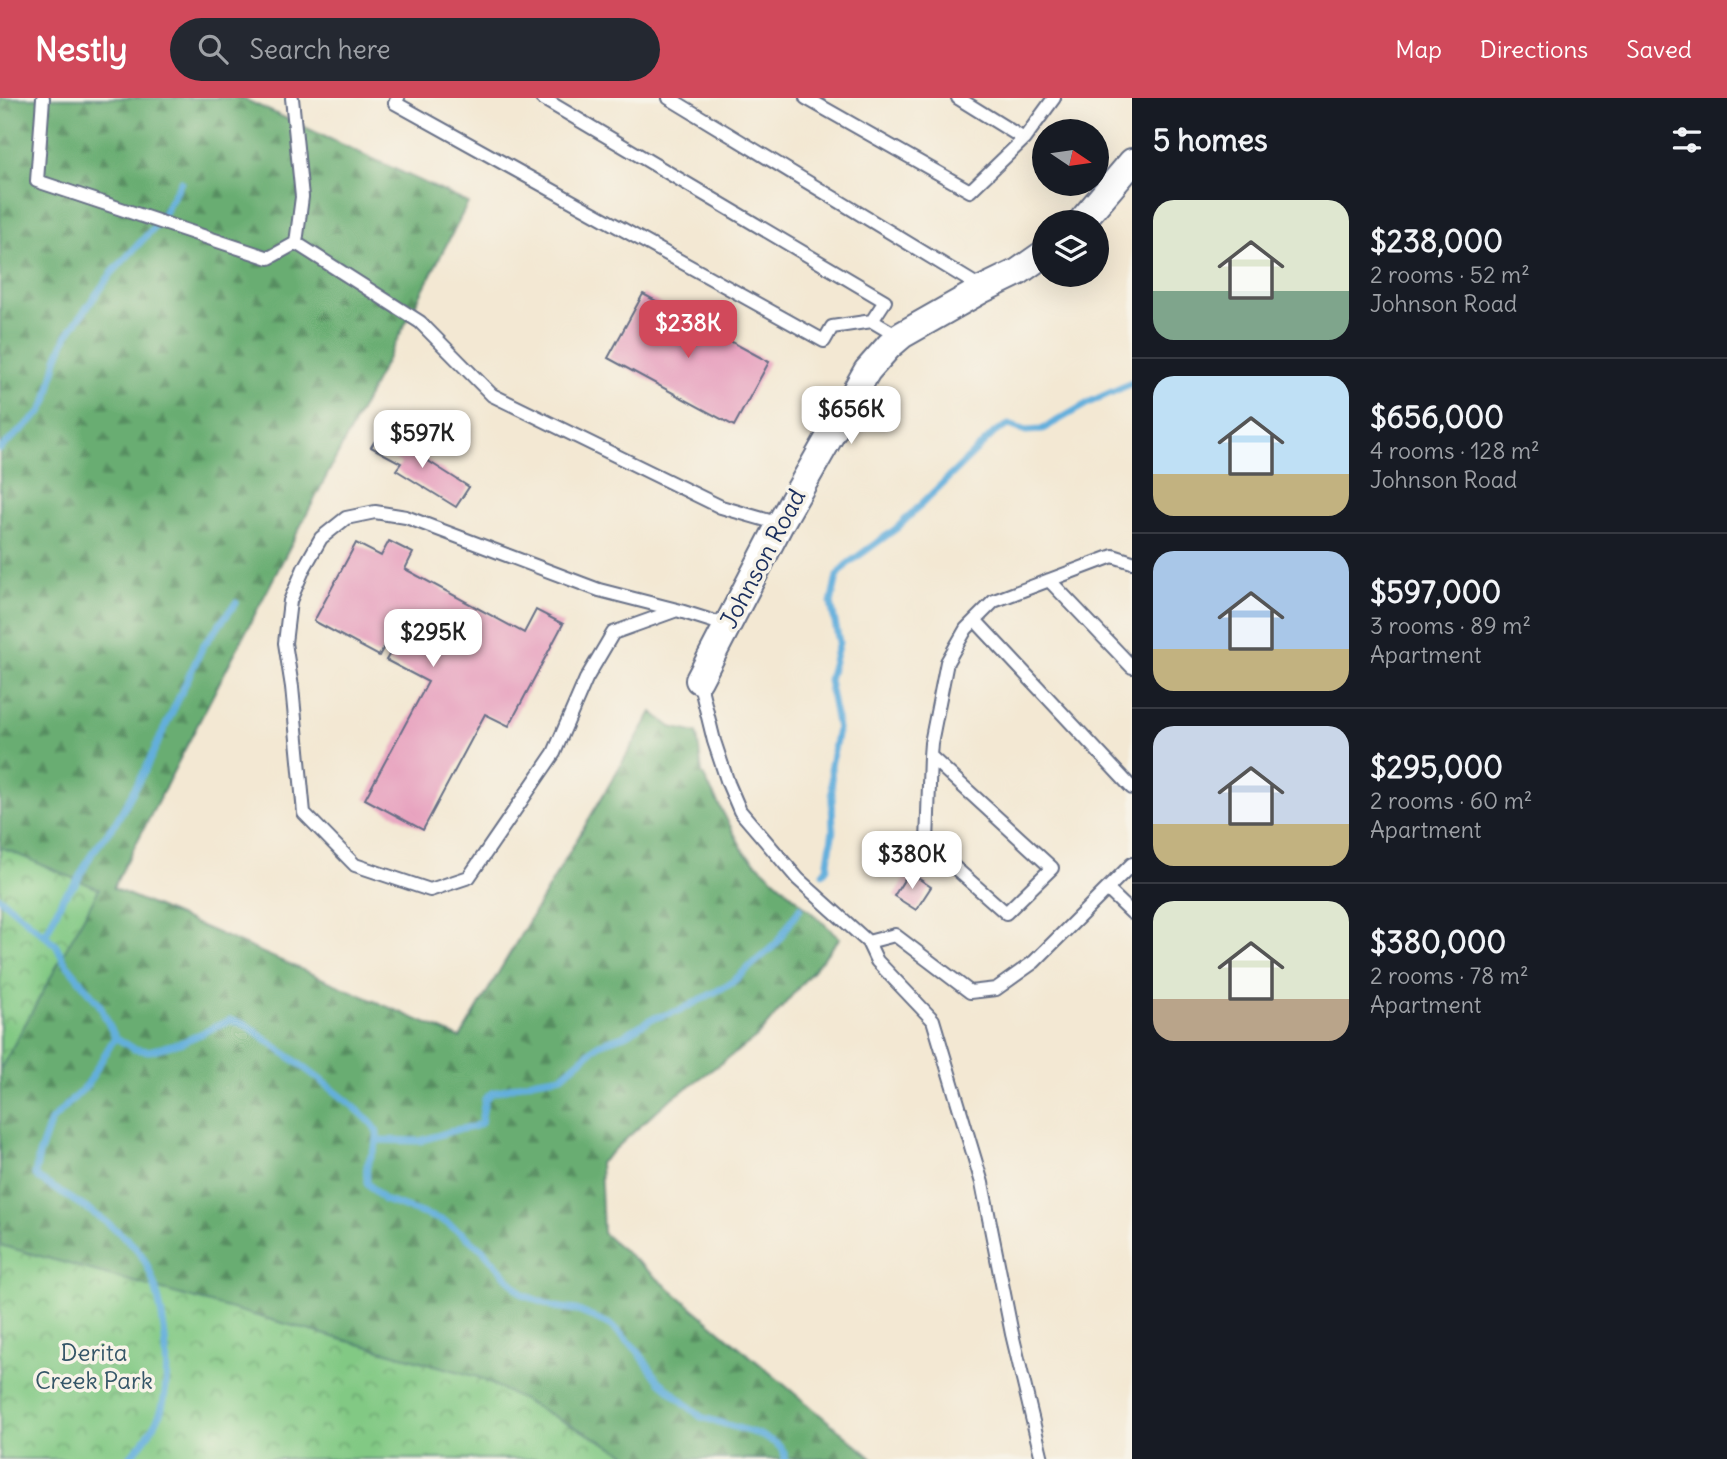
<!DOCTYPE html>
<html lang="en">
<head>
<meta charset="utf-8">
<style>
  :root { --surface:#171b24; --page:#242831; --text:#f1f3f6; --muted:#9ea1a6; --line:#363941; --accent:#d1495b }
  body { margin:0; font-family:Delius,sans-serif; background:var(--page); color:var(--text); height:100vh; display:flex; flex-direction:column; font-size:26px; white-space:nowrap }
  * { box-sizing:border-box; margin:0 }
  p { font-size:23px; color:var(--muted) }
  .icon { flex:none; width:38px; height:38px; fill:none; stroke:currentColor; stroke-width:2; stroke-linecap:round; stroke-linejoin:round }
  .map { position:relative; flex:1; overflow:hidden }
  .sheet { display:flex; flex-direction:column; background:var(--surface); width:595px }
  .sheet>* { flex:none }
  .needle { width:46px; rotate:103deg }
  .controls { position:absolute; left:1032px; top:21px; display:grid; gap:14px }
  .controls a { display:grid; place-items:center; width:77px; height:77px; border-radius:50%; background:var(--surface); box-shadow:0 7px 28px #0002; font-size:35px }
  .price { position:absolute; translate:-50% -60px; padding:0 16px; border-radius:14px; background:#fff; color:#222; font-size:23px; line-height:46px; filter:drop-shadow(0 2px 4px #0008) }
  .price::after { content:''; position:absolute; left:50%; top:42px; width:21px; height:16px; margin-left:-10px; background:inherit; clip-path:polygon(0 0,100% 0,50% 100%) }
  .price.current { background:var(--accent); color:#fff }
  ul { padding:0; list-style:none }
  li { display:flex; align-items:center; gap:21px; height:175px; padding:0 21px }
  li+li { border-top:2px solid var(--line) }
  li span { display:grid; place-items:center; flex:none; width:196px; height:140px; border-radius:21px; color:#555 }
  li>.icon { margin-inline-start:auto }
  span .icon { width:84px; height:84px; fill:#fffc; stroke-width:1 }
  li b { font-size:30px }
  h2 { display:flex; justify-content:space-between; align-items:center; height:84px; padding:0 21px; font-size:30px }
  header { display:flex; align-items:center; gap:42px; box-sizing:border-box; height:98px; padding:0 35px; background:var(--accent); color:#fff }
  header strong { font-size:33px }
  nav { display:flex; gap:38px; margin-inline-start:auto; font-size:24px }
  .search { width:490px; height:63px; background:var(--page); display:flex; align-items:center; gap:18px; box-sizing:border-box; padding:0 24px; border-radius:38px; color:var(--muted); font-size:26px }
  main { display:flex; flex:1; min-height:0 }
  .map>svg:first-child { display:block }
</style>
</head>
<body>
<header>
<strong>Nestly</strong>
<div class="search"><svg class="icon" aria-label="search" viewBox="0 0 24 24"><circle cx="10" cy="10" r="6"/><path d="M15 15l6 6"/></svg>Search here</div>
<nav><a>Map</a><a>Directions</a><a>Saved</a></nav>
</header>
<main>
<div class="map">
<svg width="1132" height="1361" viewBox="0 0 1132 1361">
  <defs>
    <pattern id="forest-firs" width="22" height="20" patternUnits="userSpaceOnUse" patternTransform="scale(1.75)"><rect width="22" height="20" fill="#69ad72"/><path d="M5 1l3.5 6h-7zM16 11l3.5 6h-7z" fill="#568d61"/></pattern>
    <pattern id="park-crowns" width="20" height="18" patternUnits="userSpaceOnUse" patternTransform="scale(1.75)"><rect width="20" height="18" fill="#82c984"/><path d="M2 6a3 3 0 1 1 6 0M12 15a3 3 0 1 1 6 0" fill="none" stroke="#6aa46f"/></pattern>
  </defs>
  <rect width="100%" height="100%" fill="#f7f3e8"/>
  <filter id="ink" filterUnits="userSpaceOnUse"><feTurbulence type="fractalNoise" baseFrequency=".0143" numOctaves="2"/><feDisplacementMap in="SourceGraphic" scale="14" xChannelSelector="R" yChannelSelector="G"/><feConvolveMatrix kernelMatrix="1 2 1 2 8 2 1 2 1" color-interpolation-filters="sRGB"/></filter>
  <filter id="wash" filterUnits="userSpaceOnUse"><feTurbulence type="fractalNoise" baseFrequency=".00686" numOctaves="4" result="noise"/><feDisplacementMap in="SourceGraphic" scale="28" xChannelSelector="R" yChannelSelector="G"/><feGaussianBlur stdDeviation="1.57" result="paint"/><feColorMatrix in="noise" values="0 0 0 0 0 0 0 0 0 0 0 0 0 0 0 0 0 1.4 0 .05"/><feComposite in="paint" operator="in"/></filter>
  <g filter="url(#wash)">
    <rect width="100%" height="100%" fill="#f3e8d3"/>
    <path fill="url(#forest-firs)" stroke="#426e68" stroke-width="2" d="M0,0H242L468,105L113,790L460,940L652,614L671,629L697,635L702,675L744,754L840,840L757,939L663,1007L600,1065L603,1135L873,1361H0Z"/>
    <path fill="url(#park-crowns)" stroke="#4e7c71" stroke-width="2" d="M0,749L99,791L0,972Z
      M0,1147L478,1279L636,1361H0Z"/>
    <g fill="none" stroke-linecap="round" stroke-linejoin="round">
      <path stroke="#64afdc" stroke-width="7" d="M0,351L41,314L47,303L57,261L67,237L111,176L159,124L181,84
        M823,775L827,770L833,732L831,667L838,631L829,582L839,544L831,505L837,478L846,467L897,430L995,334L1009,327L1026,333L1041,332L1090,304L1132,285
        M0,800L56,847L64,863L99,906L115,939L134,951L149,953L183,944L230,922L245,926C266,942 370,1015 376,1032C381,1044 370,1057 367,1068C366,1073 367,1079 367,1085L384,1102L444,1123L463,1136L483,1152L523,1197L555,1209L576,1212L611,1227L637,1252L659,1283L701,1319L758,1336L777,1346L784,1354L785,1361
        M45,838L63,799L76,785L92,755L116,724L145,672L203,548L236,505
        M115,939L87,987L51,1023L39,1057L35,1076L39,1081C72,1101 107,1121 135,1149C163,1177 176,1282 159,1318C152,1334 140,1348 128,1361
        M377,1042L420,1043L455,1032L473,1029L481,1025L485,1001L492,995L536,982L562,978L599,946L625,937L651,921L681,912L730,886L776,846L800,810"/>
    </g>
    <g id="blocks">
      <path fill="#e7a0be" d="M643,196L769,264L734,328L608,260Z
        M381,333L469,389L456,409L396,372L401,365L371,349Z
        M389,443L413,455L405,471L524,535L536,512L563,526L509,628L485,616L423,732L365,701L428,584L386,562L394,549L386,545L379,558L314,523L356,445L381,458Z
        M909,774L931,789L916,812L894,798Z"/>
    </g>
  </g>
  <g filter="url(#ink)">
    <use href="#blocks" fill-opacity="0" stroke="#677087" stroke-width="2"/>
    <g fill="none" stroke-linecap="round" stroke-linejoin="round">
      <defs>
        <path id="lane" d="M43,0L37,83L269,160L296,145
          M292,0L302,99L296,145
          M398,0L395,5L824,243L832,229L872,223L899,239
          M542,0L885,203L872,223
          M669,0L982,190
          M806,0L970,93L1024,41L1054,0
          M958,0L1024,41
          M296,145L420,224L492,297L721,409L780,426
          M375,414L406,419L599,492L677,512L613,535L586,581L554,655L469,779L430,792L355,767L304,715L292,589L285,545L290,503L304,470L321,440L346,420Z
          M1049,482L1132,569
          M677,512L728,528
          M975,522L1132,690
          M699,582L714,643L728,685L740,713L798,781L868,844L895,837L970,894L996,891L1034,864L1132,766
          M930,658L1052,770L1006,815L927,745L930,658L931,645L947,564L966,531L994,503L1113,458L1132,464
          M1107,791L1132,815
          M868,844L877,863L933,922L982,1085L1012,1236L1042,1361"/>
        <path id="street" d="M1081,124L1132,64
          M699,582L780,426L867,273L889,248L902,237L983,191L1018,174L1045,155"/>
      </defs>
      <use href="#lane" stroke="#677087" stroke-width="16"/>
      <use href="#street" stroke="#677087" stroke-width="30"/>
      <use href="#lane" stroke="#fff" stroke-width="12"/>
      <use href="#street" stroke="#fff" stroke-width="26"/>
    </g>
  </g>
  <g text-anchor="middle" stroke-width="7" stroke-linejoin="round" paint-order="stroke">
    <g font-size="24" fill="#1b2f5e" stroke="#f7f3e8">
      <text transform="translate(763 461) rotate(-62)" y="8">Johnson Road</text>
    </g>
    <g font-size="24" fill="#355668" stroke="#f7f3e8">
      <text x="94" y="1263">Derita<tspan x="94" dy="28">Creek Park</tspan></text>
    </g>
  </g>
</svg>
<div class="controls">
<a><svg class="needle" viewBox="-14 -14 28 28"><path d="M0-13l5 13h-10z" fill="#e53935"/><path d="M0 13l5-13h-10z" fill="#9ea1a6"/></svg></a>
<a><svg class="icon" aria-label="layers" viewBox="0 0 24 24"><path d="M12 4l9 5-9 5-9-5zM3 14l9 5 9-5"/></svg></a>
</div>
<b class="price current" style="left:688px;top:262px">$238K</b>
<b class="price" style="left:851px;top:348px">$656K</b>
<b class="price" style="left:422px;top:372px">$597K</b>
<b class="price" style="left:433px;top:571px">$295K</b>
<b class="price" style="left:912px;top:793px">$380K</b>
</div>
<section class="sheet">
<h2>5 homes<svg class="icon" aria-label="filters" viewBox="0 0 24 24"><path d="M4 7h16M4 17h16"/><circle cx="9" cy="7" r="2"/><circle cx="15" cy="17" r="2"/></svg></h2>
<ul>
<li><span style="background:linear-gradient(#dfe7d0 65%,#7fa58c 0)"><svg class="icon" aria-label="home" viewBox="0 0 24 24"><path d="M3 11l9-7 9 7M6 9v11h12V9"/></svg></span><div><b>$238,000</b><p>2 rooms · 52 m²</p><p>Johnson Road</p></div></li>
<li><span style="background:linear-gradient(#bfe0f5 70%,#c2b280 0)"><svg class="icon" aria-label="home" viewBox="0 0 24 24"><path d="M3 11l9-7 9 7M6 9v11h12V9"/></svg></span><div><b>$656,000</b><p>4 rooms · 128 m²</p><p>Johnson Road</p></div></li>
<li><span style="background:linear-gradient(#a9c7e8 70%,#c2b280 0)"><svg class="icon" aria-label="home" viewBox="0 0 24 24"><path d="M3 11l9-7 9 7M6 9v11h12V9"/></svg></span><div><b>$597,000</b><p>3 rooms · 89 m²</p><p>Apartment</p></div></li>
<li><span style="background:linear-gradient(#c9d6e8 70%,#c2b280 0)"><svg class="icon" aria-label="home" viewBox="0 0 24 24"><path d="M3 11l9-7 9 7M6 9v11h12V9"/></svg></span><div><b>$295,000</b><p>2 rooms · 60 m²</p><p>Apartment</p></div></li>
<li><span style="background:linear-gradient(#dfe7d0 70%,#b9a48a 0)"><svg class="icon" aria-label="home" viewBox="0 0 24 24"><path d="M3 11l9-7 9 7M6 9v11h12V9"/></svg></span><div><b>$380,000</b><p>2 rooms · 78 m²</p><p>Apartment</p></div></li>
</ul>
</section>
</main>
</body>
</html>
